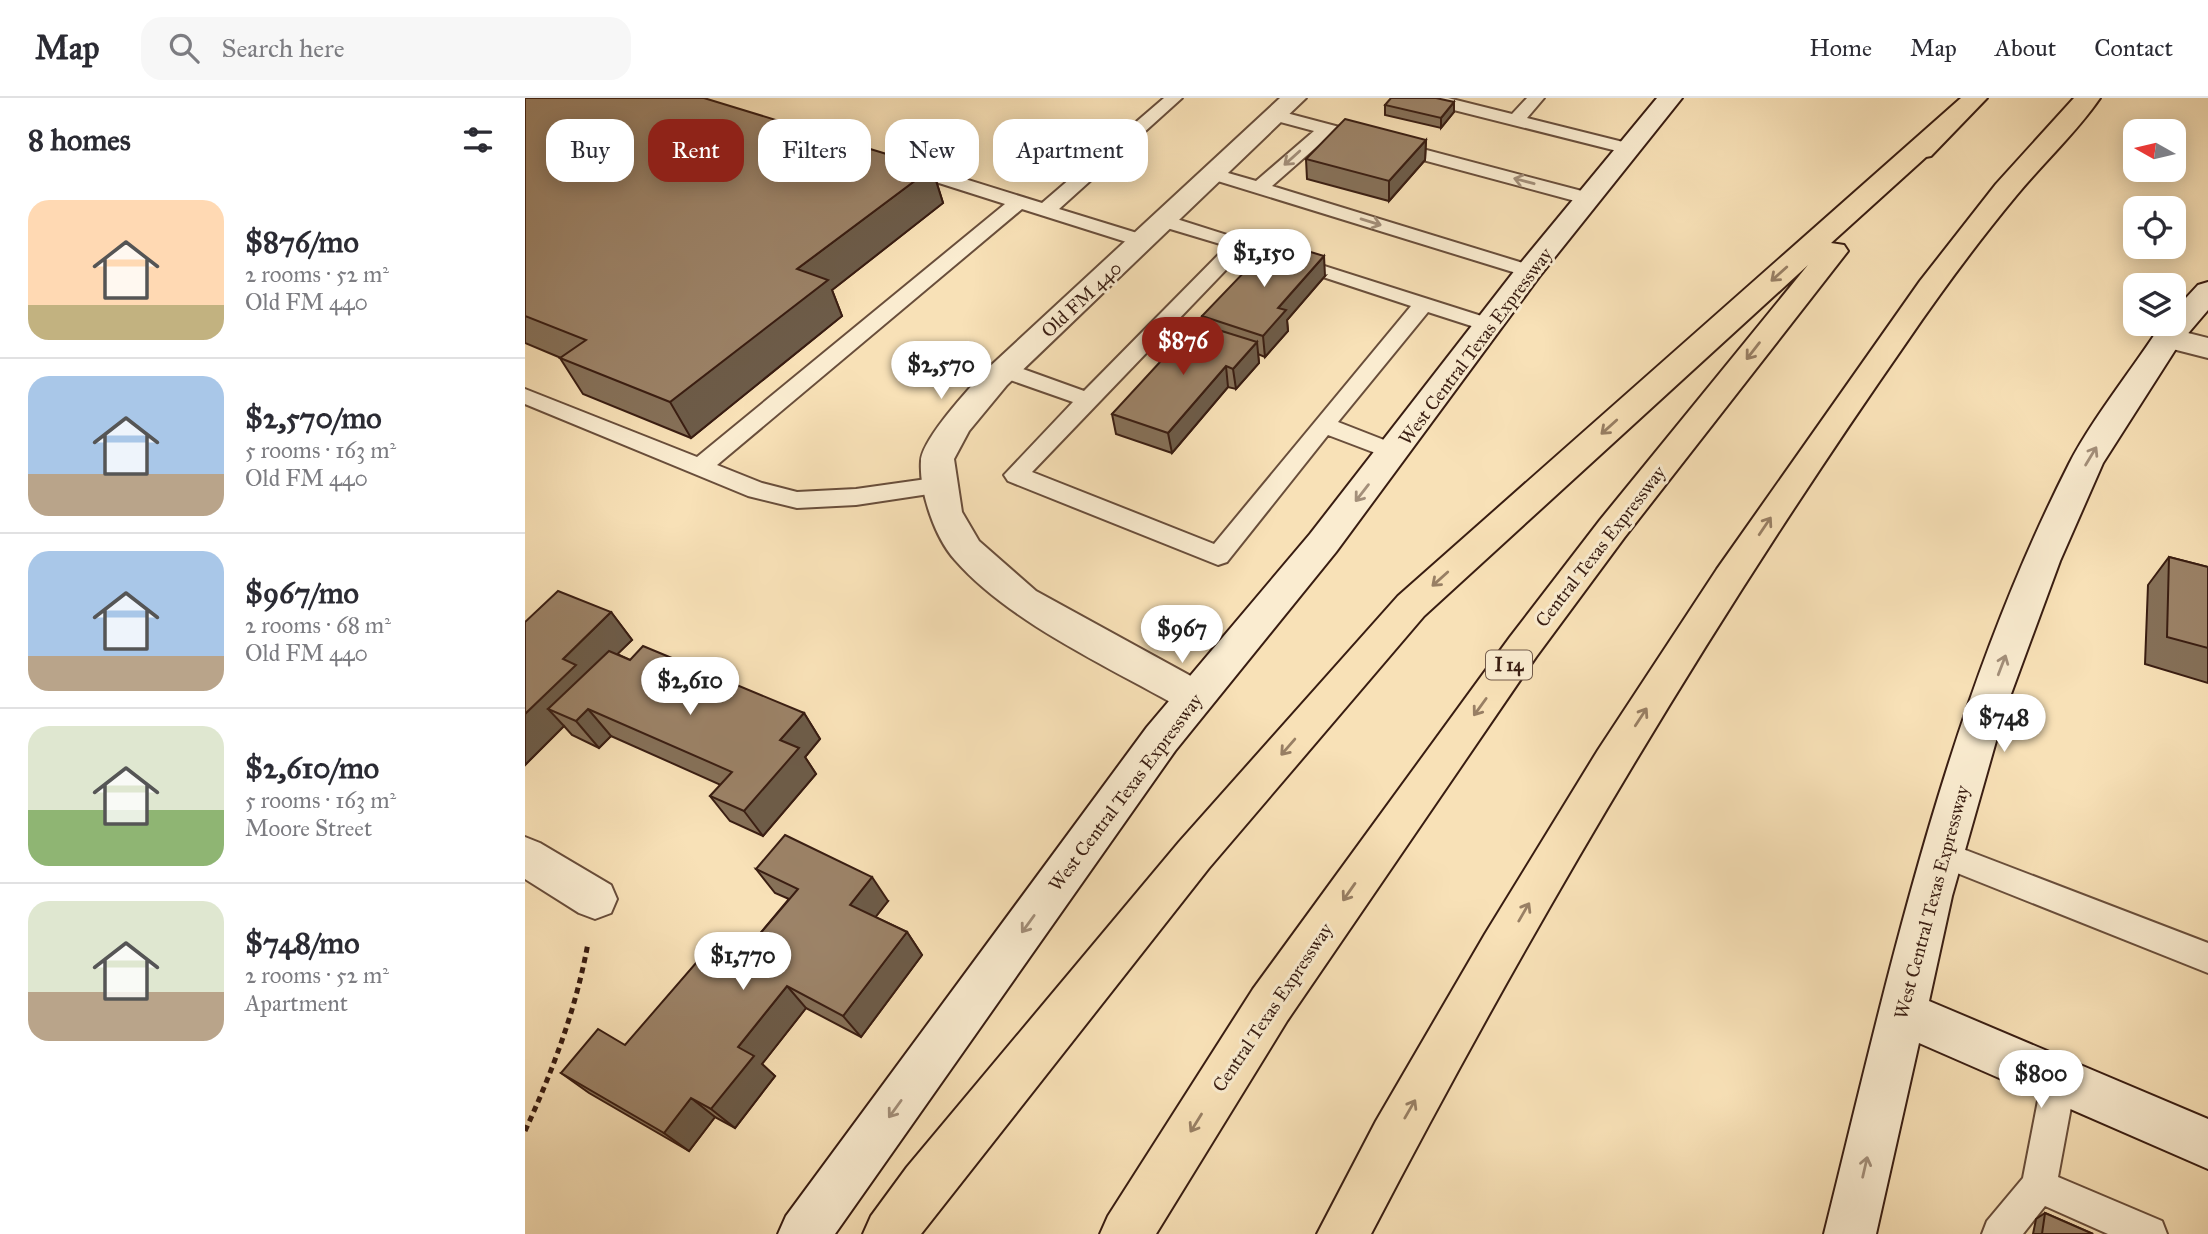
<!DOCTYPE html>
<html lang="en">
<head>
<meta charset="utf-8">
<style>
  :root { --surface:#fff; --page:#f7f7f7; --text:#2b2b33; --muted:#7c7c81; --line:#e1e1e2; --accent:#8f2418 }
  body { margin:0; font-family:"IM FELL Great Primer",serif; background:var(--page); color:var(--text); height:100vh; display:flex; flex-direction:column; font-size:26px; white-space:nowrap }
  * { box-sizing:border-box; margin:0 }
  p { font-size:23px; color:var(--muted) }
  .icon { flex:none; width:38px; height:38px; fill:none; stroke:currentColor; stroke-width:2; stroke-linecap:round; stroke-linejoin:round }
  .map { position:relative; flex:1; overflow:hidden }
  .panel { display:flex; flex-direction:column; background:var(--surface); width:525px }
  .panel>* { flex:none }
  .top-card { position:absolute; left:21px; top:21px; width:665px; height:63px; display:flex; gap:14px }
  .needle { width:46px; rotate:278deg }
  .controls { position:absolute; left:1598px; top:21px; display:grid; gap:14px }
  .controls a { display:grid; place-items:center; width:63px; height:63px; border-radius:14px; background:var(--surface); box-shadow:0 4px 18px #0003; font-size:35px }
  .price { position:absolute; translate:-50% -60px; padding:0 16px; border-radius:24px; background:#fff; color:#222; font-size:23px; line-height:46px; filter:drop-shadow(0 2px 4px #0008) }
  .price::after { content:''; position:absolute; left:50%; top:42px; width:21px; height:16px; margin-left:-10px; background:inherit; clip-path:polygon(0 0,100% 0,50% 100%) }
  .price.on { background:var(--accent); color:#fff }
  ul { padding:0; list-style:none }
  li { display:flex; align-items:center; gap:21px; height:175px; padding:0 28px }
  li+li { border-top:2px solid var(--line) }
  li span { display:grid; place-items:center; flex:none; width:196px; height:140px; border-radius:21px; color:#555 }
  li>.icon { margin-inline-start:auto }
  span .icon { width:84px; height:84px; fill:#fffc; stroke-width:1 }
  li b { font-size:30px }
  h2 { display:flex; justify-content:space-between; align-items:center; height:84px; padding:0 28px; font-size:30px }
  .chip { padding:0 24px; border-radius:21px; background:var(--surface); box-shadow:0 4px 18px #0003; font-size:24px; line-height:63px }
  .chip.on { background:var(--accent); color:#fff }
  header { display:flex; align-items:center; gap:42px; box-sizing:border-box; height:98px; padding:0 35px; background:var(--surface); border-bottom:2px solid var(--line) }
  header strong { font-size:33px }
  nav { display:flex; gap:38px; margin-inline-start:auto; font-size:24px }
  .search { width:490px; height:63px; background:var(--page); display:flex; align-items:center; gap:18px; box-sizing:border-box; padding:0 24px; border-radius:21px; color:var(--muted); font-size:26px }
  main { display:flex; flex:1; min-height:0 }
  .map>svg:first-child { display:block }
</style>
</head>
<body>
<header>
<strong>Map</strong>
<div class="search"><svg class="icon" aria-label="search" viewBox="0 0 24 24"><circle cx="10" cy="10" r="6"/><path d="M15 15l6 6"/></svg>Search here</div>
<nav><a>Home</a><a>Map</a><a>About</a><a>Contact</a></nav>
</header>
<main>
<section class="panel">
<h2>8 homes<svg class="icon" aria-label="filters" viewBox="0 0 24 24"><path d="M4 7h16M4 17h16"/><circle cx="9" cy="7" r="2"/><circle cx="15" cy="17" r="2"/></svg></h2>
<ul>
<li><span style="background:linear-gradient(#ffd9b3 75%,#c2b280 0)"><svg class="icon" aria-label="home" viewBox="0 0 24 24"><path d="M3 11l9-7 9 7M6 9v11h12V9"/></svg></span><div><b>$876/mo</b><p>2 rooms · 52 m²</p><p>Old FM 440</p></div></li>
<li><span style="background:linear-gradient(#a9c7e8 70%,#b9a48a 0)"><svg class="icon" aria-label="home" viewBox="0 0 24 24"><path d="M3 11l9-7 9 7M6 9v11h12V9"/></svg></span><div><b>$2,570/mo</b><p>5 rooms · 163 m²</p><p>Old FM 440</p></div></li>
<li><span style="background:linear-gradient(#a9c7e8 75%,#b9a48a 0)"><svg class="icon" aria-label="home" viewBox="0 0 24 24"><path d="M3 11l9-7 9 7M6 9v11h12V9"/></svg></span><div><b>$967/mo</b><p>2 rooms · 68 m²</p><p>Old FM 440</p></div></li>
<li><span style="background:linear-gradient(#dfe7d0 60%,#8fb573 0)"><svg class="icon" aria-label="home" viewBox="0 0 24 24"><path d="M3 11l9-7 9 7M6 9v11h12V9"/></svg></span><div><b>$2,610/mo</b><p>5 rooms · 163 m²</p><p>Moore Street</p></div></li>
<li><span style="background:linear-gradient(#dfe7d0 65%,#b9a48a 0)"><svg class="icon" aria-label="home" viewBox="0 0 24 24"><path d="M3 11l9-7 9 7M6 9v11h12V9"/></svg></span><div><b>$748/mo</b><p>2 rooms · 52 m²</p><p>Apartment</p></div></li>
</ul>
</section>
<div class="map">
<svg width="1683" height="1136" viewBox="0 0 1683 1136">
  <rect width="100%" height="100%" fill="#f8e1b7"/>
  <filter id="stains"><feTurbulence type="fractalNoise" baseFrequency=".00286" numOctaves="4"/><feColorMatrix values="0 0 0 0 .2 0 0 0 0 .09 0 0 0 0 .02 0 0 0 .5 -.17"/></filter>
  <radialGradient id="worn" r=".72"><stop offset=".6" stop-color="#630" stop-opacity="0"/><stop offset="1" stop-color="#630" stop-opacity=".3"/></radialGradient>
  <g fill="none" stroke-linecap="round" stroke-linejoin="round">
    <defs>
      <path id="lane" d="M639,0H657L534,111L625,139L628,143L625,147H611L497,111L192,367L237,385L272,394L331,391L416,379L424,381L428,387L424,393L331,407L272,410L223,398L0,306V291L172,359L480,106L370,71L367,67L370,63H382L517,105Z
        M895,0H923L987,16L1002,0H1019L1002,20L1110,47L1113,51L1104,56L897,4Z
        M750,12L1072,97L1074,101L1065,107L805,37L747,88L1011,169L1014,173L1011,177L1004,179L683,80L680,76L689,71L731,83L789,33L744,21L741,17Z
        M639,117L969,222L972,227L969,232L962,233L903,214L813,324L877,349L880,354L877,359L869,362L861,359L803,337L702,464L693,467L483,383L479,377L548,304L471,277L468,272L471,267H487L559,293L702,148L632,127L630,123L632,119ZM719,153L886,208L689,446L507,374Z
        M1417,743L1683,845V875L1407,765L1402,756L1407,747Z
        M1534,966L1546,970L1551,982L1533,1079L1637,1123L1642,1136H1583L1520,1108L1498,1136H1457L1462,1123L1498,1080L1517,982L1522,970Z"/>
      <path id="street" d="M755,0H781L482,287L444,333L429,361L437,414L454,443L511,493L684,588L690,599L684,610L670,615L656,610C584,569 484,524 430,462C410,440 394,393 396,363C397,341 444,291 460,273Z
        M1643,230L1683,240V260L1632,247L1628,240L1632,233Z
        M0,739L15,745L86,787L92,801L86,815L70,821L54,815L0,781Z"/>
      <path id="secondary" d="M1132,0H1157L1014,179L811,454L650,653L310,1136H253L261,1118L622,629L785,436L994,167Z
        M1683,184V212L1654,246L1578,365L1535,463L1479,615L1427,798L1404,903L1683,1021V1071L1394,945L1351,1136H1299C1364,875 1421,608 1544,366C1566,323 1605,274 1632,233L1639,226H1648V214L1673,187Z"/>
      <path id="highway" d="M1436,0H1462L1406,58L1401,59L1306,145L1319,147L1323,153L1099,440L1011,559L762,923L631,1136H575L583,1118L728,891L985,539L1075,422L1283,167L899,518L684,770L396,1136H338L346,1118L382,1069L654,744L873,498Z
        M1549,0H1575C1551,35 1518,65 1491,98C1452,145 1416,194 1381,245C1183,529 1006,829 846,1136H792L851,1023L960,836L1073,652L1192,471L1395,183L1471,86Z"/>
    </defs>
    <use href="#lane" stroke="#694e3b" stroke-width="4"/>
    <use href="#street" stroke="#694e3b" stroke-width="4"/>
    <use href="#secondary" stroke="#391d12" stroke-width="4"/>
    <use href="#highway" stroke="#391d12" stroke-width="4"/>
    <path stroke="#391d12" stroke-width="5" stroke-dasharray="6 4.5" stroke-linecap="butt" d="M0,1033C28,972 51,911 63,845"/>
    <use href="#lane" fill="#faecd0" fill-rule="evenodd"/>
    <use href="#street" fill="#faecd0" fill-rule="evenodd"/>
    <use href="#secondary" fill="#faecd0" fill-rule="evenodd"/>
    <use href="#highway" fill="#f8e1b7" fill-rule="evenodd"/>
  </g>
  <path fill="#867159" stroke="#391d12" stroke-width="2" d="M0,0L407,70L418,105L307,192L317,218L166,340L58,296L35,260H36L0,245Z
    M929,4V14L916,30L860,17V7Z
    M901,42L900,62L864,103L782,81L781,61Z
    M800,178L762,222L763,233L740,259L733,256L734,265L711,291L703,289L647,355L591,336L587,316L678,227L677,218Z
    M1644,459L1683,469V585L1620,566L1623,487Z
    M86,514L107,542L92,556L105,562L279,615L295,641L280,659L291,676L238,738L205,723L185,698L196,687L86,638L74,650L47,637L39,628L0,667V524Z
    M231,771L363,803L350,819L382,834L397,857L336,939L281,910L237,966L250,978L210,1030L190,1019L164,1053L64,995L36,975L100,947L217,857L264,801L250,795Z
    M1520,1115L1568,1136H1508L1511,1121Z"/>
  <path fill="#6d5c49" stroke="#391d12" stroke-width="2" d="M929,4V14L916,30V20Z
    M901,42L900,62L864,103V83Z
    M407,70L418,105L307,192L317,218L166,340L145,304L272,171Z
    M799,158L800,178L762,222L763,233L740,259L738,238L753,210Z
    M732,244L734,265L711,291L708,271Z
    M701,268L703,289L647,355L643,335Z
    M86,514L107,542L65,583L23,611L39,628L0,667V616L38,561Z
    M63,611L86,638L74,650L51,623Z
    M279,615L295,641L280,659L291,676L238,738L219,713L255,642Z
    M347,779L363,803L342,830L325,807Z
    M382,834L397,857L336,939L318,918Z
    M262,888L281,910L237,966L250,978L210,1030L186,1011L213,949Z
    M166,1000L190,1019L164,1053L139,1035Z"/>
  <path fill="#9c8368" stroke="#391d12" stroke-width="2" d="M0,0H179L407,70L272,171L303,182L145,304L35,260L61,242L0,218Z
    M866,0H911L929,4L916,20L860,7Z
    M820,21L901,42L864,83L781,61Z
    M749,143L799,158L753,210L761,212L738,238L677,218Z
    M671,225L732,244L708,271L701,268L643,335L587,316Z
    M1644,459L1683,469V550L1642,539Z
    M33,493L86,514L38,561L51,567L0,616V524Z
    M118,548L279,615L255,642L274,650L219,713L185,698L207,674L63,611L51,623L23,611L84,553L105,562Z
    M260,737L347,779L325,807L382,834L318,918L262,888L213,949L229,958L186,1011L166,1000L139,1035L36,975L73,931L100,947L190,843L217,857L273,791L231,771Z
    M1520,1115L1568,1136H1517Z"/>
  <defs><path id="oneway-shaft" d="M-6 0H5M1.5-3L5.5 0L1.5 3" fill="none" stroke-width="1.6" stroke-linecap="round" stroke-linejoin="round" transform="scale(1.75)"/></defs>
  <g stroke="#a38f7a">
    <use href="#oneway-shaft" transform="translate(767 60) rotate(138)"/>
    <use href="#oneway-shaft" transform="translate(999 83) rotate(-165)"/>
    <use href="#oneway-shaft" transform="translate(846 124) rotate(17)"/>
    <use href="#oneway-shaft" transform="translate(1566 358) rotate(-59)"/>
    <use href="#oneway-shaft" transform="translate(837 395) rotate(128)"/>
    <use href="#oneway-shaft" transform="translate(1477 567) rotate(-69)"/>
    <use href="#oneway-shaft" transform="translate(503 826) rotate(126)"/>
    <use href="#oneway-shaft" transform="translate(370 1011) rotate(126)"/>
    <use href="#oneway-shaft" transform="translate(1340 1069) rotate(-77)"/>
  </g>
  <g stroke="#987f64">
    <use href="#oneway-shaft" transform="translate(1254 176) rotate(138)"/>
    <use href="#oneway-shaft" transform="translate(1228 253) rotate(128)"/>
    <use href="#oneway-shaft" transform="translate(1084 329) rotate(138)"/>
    <use href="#oneway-shaft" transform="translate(1240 428) rotate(-56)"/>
    <use href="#oneway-shaft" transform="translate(915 481) rotate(138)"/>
    <use href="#oneway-shaft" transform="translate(955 609) rotate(126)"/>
    <use href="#oneway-shaft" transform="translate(1116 619) rotate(-57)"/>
    <use href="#oneway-shaft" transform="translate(763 649) rotate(131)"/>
    <use href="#oneway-shaft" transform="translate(824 794) rotate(125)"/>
    <use href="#oneway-shaft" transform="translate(999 814) rotate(-60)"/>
    <use href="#oneway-shaft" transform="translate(885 1011) rotate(-60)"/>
    <use href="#oneway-shaft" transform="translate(671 1025) rotate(122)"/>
  </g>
  <g text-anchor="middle" stroke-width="6" stroke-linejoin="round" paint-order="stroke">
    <rect fill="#faecd0" stroke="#735b4b" stroke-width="2" x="961" y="552.5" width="46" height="29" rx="5"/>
    <g font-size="18" font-weight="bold" fill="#391d12">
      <text x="984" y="573">I 14</text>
    </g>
    <g font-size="19" fill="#391d12" stroke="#faecd0">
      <text transform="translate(556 201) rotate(-43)" y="7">Old FM 440</text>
      <text transform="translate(950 248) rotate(-53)" y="7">West Central Texas Expressway</text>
      <text transform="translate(1075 448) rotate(-52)" y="7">Central Texas Expressway</text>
      <text transform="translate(600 694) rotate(-53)" y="7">West Central Texas Expressway</text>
      <text transform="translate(1406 804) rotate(-75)" y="7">West Central Texas Expressway</text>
      <text transform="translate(747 909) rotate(-56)" y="7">Central Texas Expressway</text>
    </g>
  </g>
  <rect width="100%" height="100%" filter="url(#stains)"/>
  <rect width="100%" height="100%" fill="url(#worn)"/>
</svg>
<div class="controls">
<a><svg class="needle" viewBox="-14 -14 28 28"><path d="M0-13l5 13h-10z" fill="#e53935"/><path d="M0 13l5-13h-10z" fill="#7c7c81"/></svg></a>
<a><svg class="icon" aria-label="locate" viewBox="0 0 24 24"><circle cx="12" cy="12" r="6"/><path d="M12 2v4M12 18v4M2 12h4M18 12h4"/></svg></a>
<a><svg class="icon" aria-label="layers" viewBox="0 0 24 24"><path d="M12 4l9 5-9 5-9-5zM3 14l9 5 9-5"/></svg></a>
</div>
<b class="price" style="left:739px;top:191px">$1,150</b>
<b class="price on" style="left:658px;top:279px">$876</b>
<b class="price" style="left:416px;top:303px">$2,570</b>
<b class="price" style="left:657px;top:567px">$967</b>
<b class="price" style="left:165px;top:619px">$2,610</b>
<b class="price" style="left:1479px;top:656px">$748</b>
<b class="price" style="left:218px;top:894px">$1,770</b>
<b class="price" style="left:1516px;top:1012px">$800</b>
<div class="top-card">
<a class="chip">Buy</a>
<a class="chip on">Rent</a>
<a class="chip">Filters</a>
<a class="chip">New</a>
<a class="chip">Apartment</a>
</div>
</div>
</main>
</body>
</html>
